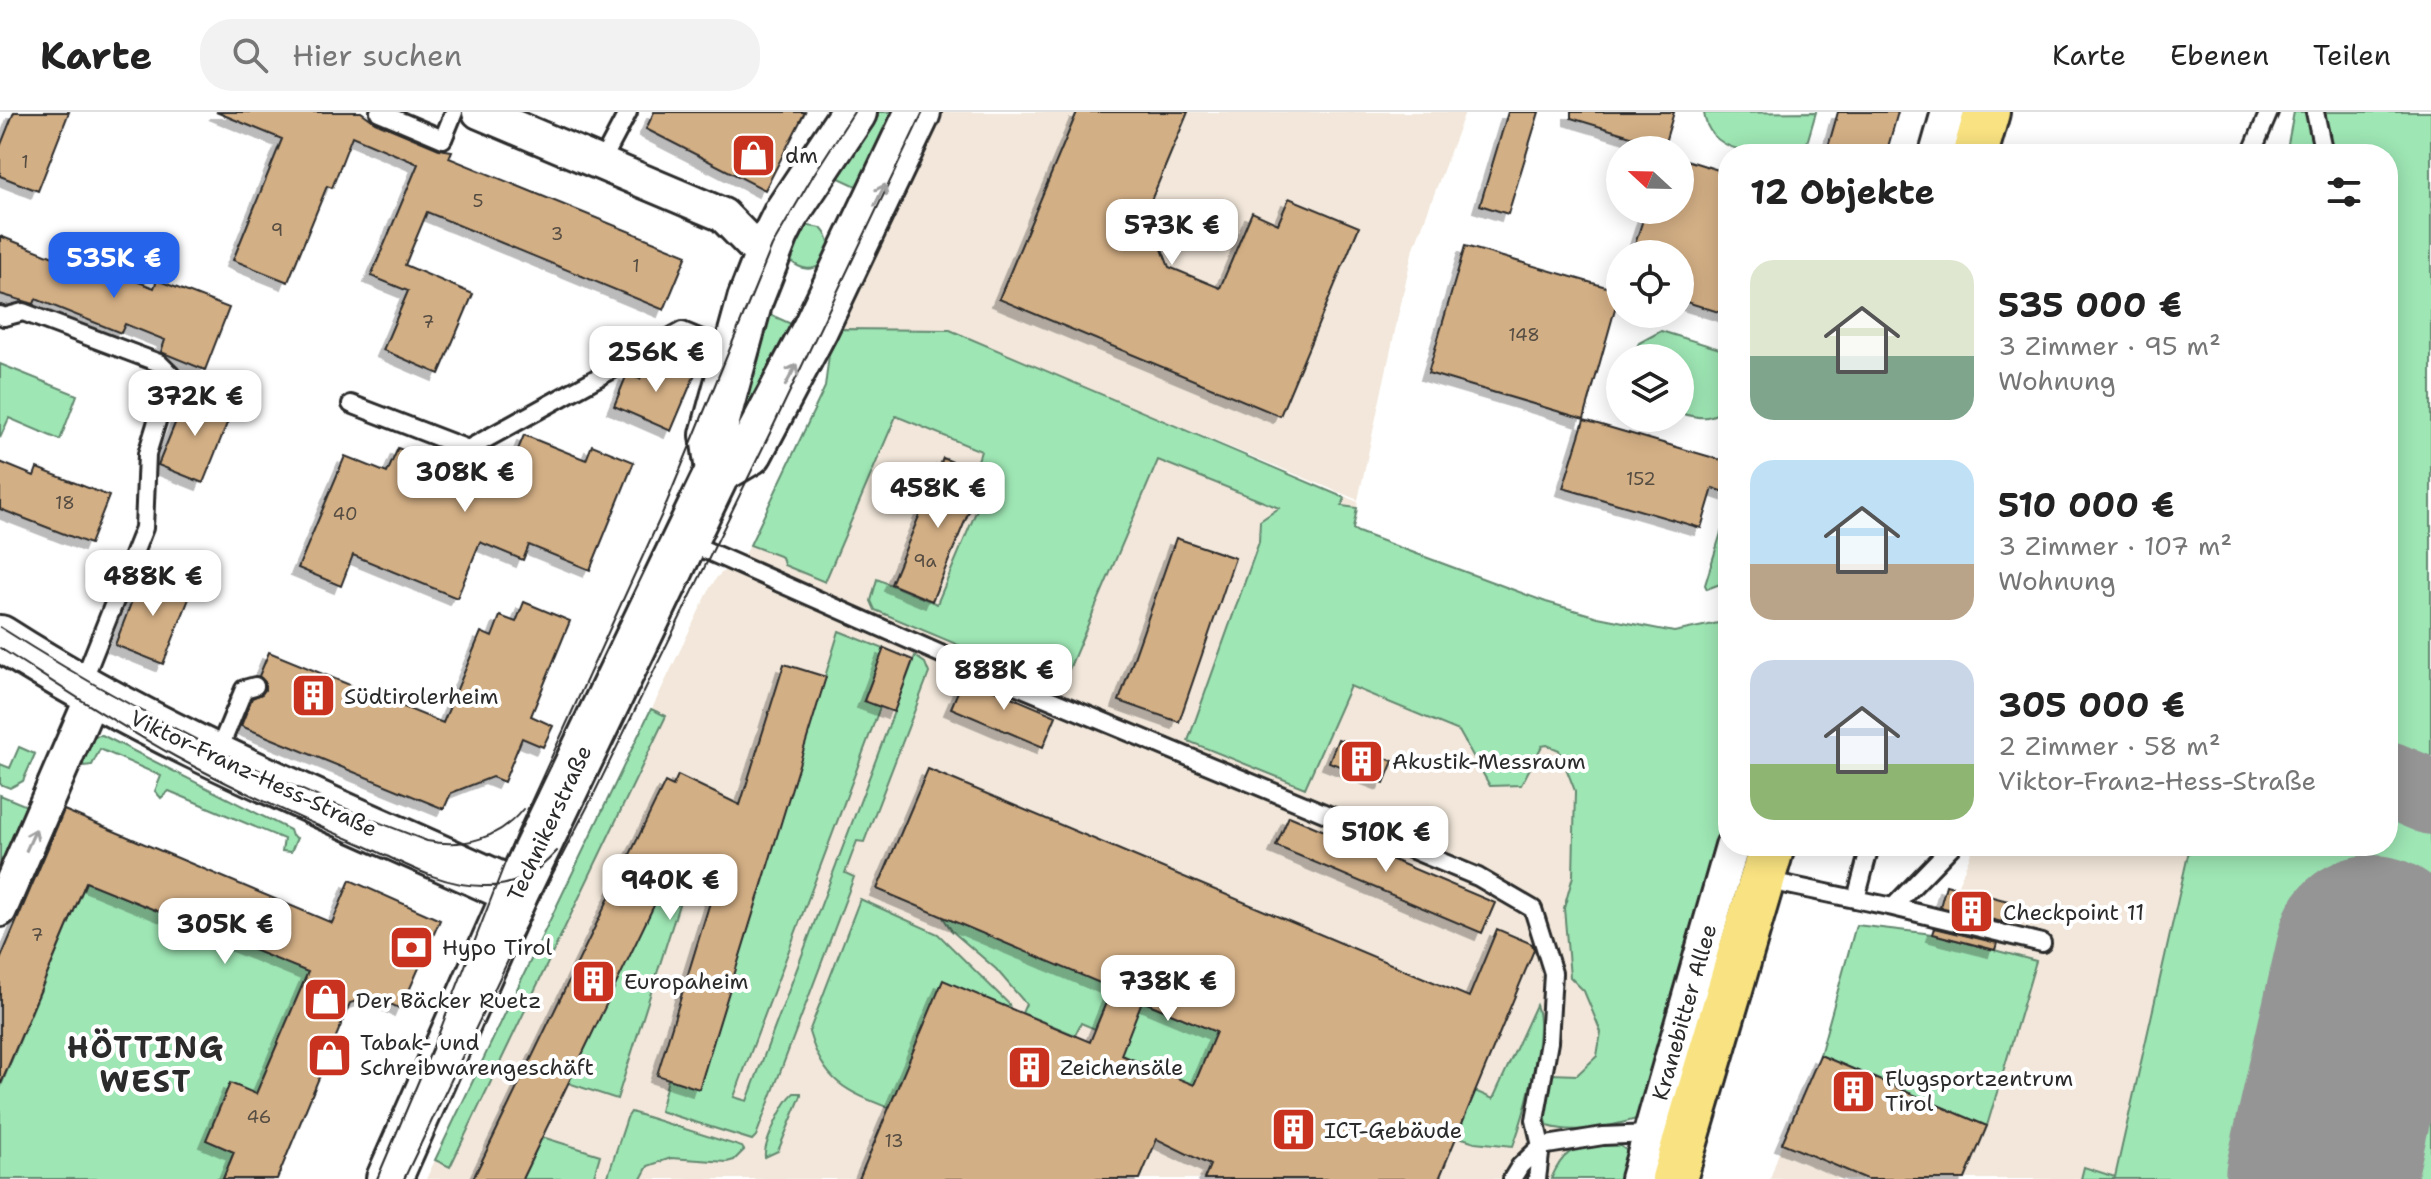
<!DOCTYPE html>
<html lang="de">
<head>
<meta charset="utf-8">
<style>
  :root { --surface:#fff; --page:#f2f2f2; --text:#222; --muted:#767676; --line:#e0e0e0; --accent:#2563eb }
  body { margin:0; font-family:"Shantell Sans",sans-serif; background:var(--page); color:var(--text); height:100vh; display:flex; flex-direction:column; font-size:30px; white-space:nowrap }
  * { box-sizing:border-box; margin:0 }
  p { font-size:26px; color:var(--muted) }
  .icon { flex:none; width:44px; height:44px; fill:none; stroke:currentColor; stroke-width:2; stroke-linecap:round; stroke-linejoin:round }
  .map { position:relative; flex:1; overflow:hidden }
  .details { position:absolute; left:1718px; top:32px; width:680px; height:712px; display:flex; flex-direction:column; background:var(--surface); border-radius:32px; box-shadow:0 4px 20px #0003 }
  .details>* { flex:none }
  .needle { width:52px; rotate:292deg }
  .fabs { position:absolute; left:1606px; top:24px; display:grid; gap:16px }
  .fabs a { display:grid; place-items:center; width:88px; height:88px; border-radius:50%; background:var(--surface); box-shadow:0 4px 20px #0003; font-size:40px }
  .price { position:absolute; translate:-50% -68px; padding:0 18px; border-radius:16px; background:#fff; color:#222; font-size:26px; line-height:52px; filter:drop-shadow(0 2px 4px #0008) }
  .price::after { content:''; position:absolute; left:50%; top:48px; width:24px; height:18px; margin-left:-12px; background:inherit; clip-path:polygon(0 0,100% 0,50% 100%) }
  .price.selected { background:var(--accent); color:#fff }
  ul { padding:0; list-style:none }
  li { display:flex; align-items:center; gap:24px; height:200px; padding:0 32px }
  li span { display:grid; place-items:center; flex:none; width:224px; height:160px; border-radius:24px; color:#555 }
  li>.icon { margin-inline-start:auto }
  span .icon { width:96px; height:96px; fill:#fffc; stroke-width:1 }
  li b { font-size:34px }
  h2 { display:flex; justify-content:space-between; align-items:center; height:96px; padding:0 32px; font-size:34px }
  header { display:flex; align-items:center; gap:48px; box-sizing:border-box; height:112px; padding:0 40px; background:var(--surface); border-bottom:2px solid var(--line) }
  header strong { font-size:38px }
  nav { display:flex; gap:44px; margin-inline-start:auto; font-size:28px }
  .search { width:560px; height:72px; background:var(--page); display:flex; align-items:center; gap:20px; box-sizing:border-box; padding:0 28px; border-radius:32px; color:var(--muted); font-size:30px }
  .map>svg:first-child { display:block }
</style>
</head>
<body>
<header>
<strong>Karte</strong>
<div class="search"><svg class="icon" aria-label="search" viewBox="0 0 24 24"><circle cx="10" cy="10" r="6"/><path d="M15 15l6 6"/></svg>Hier suchen</div>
<nav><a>Karte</a><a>Ebenen</a><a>Teilen</a></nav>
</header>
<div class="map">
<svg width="2431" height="1067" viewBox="0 0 2431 1067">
  <defs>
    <filter id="shadow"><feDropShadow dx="-7" dy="7" stdDeviation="0" flood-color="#0004"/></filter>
  </defs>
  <rect width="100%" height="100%" fill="#fff"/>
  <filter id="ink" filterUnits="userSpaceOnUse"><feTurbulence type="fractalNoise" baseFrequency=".0125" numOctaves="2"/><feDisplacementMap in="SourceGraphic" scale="16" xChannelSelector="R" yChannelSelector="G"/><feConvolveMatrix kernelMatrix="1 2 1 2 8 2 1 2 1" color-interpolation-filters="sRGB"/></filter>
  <g filter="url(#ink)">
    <path fill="#f2e7da" d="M939,0H1465L1412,141L1358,388L1091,278L1358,390L1353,417L1358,420L1546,490L1598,505L1604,1014L1603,1024L1589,1067H426L710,476L717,465L747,439L750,433L825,275L830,235Z
      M2294,0H2431V1067H1770L1782,1031L1820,943L1856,813L1937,823L1974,734H2388V42H2286Z"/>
    <path fill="#9ee6b4" stroke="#648870" stroke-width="2" d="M866,0H899L867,79L824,59Z
      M1816,0L1807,31L1796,42C1763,42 1709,44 1704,1Z
      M2294,0H2431V1067H2081L2084,1055L2115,1065L2190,734H2388V42H2286Z
      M803,113L821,116C845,141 813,173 789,147Z
      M758,197L800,216L739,329L723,327Z
      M838,217L950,218L1345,386L1342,394L1357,396L1353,417L1358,420L1546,490L1598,505L1674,520L1728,509V718L1649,993L1640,1006C1612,1014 1576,1023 1548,1014C1541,998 1548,979 1552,962L1577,963L1597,944L1601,920L1584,879L1570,865L1564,796L1573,764L1575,679L1559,638L1547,633L1542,634L1521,673L1490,674L1459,619L1350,574L1305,676L1188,629L1259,430L1260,409L1279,396L1158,348L1061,576L875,498L871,489L877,467L937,492L992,362L976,355L981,339L896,304L825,470L784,453L782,445L750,433L825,275L830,235Z
      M1661,219L1720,237L1728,246V293C1712,309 1701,307 1680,301V246H1631L1639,231Z
      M0,252L77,283L60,328L9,306L0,326Z
      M1728,398V469L1707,477L1705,473Z
      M839,519L884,537L864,588L880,595L734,985L747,989L915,544L925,551L929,561L864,730L857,729L845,761L854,765L756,1024L752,1028L660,999L668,967L699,976Z
      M651,597L666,604L450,1055L435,1048Z
      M102,623L290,718L292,724L297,726L291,740L282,739L284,727L169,679L161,686L155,679L161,664L100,637L92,653L84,654L82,649L92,624Z
      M19,635L35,642L23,669L10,676L0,672V652L10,656Z
      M0,683L32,696L0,776Z
      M673,753L689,761L617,987L568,971Z
      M86,770L308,860L256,982L207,1028L234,1040L223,1067H0V976Z
      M860,787L938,822L1009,892L1010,897L894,998C848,980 824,972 809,920Z
      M942,804L1129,883L1119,907L1102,900L1095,917L1081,911L1075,923L1022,901L1026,892L996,857L952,819Z
      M1856,813L1933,822L2036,849L1987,1014L1820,943Z
      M1142,889L1217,920L1174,1021L1181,968L1120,942Z
      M1536,893C1547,920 1524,1005 1513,1034L1475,1030L1459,1025L1257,940L1475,979L1493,987Z
      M794,981H801V984L778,1039L765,1045C763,1032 784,989 794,981Z
      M631,1000L742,1035L744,1038L734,1048L727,1050L671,1046L648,1054L641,1067H607L627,1006Z
      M542,1025L600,1043L593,1067H522Z
      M1603,1030L1617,1032L1629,1040L1628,1067H1551C1564,1037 1573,1037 1603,1030Z"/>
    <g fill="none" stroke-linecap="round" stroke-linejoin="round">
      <path stroke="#959595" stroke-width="76" d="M2388,667L2431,685"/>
      <path stroke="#959595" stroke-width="190" d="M2320,1067L2372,838"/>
    </g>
    <path fill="#d3af85" stroke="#2b2b2b" stroke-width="2" fill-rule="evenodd" filter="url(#shadow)" d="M14,0H69L38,79L0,64V35Z
      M216,0H361L375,10L439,37L452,39L449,46L687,143L664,198L427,100L405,153L473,182L439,262L383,238L408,179L371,164L418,52L352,24L332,76L327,74L288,170L233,148L282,27Z
      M654,0H805L765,78L646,17Z
      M1077,0H1188L1147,98L1169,155L1220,176L1252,100L1278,112L1289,86L1359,115L1280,304L999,187Z
      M1508,0H1539L1508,102L1480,93Z
      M1571,0H1674L1664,34L1571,6Z
      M1838,0H1898L1886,42H1826Z
      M1680,46L1728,61V203L1680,188V142H1632L1646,98H1680Z
      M0,124L66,150L69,143L154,176L157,168L229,196L205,258L161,240L165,228L125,212L121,221L36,187L34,192L0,182Z
      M1465,134L1620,179L1584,307L1428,261Z
      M661,248L695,262L671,319L614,294L627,262L640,267L646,254L656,259Z
      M187,282L232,299L203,371L158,353Z
      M1584,308L1728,350V381L1713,376L1701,416L1563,376Z
      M524,323L586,348L592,333L634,350L590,458L529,433L523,448L480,430L457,486L353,443L341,474L298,456L345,344L387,361L398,336L501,379Z
      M943,346L984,363L932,489L891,472Z
      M0,350L34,364L37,356L109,384L90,432L0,397Z
      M1176,426L1235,446L1179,610L1119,589Z
      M143,460L192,479L163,552L115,533Z
      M524,490L570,509L531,604L553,614L543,635L522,626L504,670L492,665L451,681L444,697L241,614L252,586L262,582L265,578V570L259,564L269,540L443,611L481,520L492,525L500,504L516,510Z
      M884,536L913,548L894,600L864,589Z
      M784,552L826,565L699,977L657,963L715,774L673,754L522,1067H473L665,670L673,674L678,663L740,693Z
      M964,565L1056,604L1043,635L951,596Z
      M1338,627L1393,649L1384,671L1329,650Z
      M928,657L1469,885L1497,817L1532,832L1534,838L1439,1067H1204L1210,1053L1157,1027L1140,1067H859L943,868L1090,930L1112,876L877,777ZM1142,889L1216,920L1194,973L1121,943Z
      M64,698L332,811L350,768L440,808L401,897L373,884L350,891L277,1067H223L234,1040L206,1028L230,971L256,982L308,860L86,770L0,974V848Z
      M1289,704L1495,791L1482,821L1276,734Z
      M1946,773L2008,789L2002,810L1940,795Z
      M1935,816L1997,831L1995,838L1933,822Z
      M1820,943L1987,1014L1965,1067H1867L1782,1031Z"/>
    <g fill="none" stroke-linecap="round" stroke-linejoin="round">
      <defs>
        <path id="lane" d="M379,0L443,27L454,0
          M2315,0L2324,42
          M2251,42L2269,0
          M601,51L628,0
          M0,203L4,205L23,200L159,251L171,263L147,342L144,416L81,574
          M351,292L468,337L682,219L735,241
          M687,430L943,543L1478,765L1533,797L1553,861L1549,930L1535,1008L1541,1034L1537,1067
          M216,645L244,577L255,574
          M1764,768L1893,795L1952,734
          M1856,787L1870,734
          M1893,795L2042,831
          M1512,1067L1520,1054L1541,1034L1603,1024L1650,1022"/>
        <path id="street" d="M479,0L723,103L766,147
          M1936,42L1948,0
          M0,798L93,583
          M1637,1067L1732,734"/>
        <path id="secondary" d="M718,359L713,323L750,188L776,122L786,102L854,0
          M0,526C162,630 341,700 516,780
          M389,1067L516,780L718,359L750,340L815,217L918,0"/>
        <path id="primary" d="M1975,42L1987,0
          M1674,1067L1772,734"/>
      </defs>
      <use href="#lane" stroke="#2b2b2b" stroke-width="22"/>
      <use href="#street" stroke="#2b2b2b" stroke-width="38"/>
      <use href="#secondary" stroke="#2b2b2b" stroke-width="50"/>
      <use href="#primary" stroke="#2b2b2b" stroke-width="50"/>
      <use href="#lane" stroke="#fff" stroke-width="16"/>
      <use href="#street" stroke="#fff" stroke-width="32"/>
      <use href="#secondary" stroke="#fff" stroke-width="44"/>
      <use href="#primary" stroke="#f8e281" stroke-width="44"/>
      <path stroke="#2b2b2b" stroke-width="2" d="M0,515C134,601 278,673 427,729C463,736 499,727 523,697
        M0,536C58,573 116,612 176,645C237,678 299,706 363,733C401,750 441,774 483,774C515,775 536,762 557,739
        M377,1067L441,916L515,725L662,402L772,134L814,62L854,0
        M404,1067L514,836L592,686L770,321L923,0"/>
    </g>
    <defs><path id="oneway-shaft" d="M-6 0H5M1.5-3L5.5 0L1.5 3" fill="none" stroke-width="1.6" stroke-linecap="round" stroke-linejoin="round" transform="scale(2)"/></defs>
    <g stroke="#a0a0a0">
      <use href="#oneway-shaft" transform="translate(880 83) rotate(-64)"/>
      <use href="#oneway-shaft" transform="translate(791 263) rotate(-62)"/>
      <use href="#oneway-shaft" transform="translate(31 728) rotate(-66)"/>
    </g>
  </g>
  <defs>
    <symbol id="shop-square" viewBox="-11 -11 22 22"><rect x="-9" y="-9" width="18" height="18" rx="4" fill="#c8321e" stroke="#fff"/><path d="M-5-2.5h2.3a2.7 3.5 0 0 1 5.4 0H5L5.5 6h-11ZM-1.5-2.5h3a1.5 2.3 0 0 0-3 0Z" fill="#fff"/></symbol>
    <symbol id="building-square" viewBox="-11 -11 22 22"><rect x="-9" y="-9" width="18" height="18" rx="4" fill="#c8321e" stroke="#fff"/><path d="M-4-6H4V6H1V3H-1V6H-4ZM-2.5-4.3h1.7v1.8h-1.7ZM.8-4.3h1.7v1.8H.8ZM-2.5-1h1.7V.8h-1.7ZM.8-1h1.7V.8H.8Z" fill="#fff"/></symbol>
    <symbol id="bank-square" viewBox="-11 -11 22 22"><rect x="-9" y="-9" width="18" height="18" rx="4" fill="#c8321e" stroke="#fff"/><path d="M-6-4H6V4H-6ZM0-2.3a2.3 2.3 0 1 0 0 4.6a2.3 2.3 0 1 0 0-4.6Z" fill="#fff"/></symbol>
  </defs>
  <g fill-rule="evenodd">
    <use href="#shop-square" x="728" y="18" width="51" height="51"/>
    <use href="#building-square" x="288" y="558" width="51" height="51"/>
    <use href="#building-square" x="1336" y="624" width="51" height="51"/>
    <use href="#building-square" x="1946" y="774" width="51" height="51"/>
    <use href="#bank-square" x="386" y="810" width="51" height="51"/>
    <use href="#building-square" x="568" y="844" width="51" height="51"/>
    <use href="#shop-square" x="300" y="862" width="51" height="51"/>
    <use href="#shop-square" x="304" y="918" width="51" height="51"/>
    <use href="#building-square" x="1004" y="930" width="51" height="51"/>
    <use href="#building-square" x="1828" y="954" width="51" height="51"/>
    <use href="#building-square" x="1268" y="992" width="51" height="51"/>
  </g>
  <g text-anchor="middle" stroke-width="8" stroke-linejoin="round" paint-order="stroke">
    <g font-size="18" fill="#554c42">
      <text x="25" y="56">1</text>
      <text x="478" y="95">5</text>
      <text x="277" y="124">9</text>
      <text x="557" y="128">3</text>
      <text x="636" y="160">1</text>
      <text x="428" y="216">7</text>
      <text x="1524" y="229">148</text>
      <text x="1641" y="373">152</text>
      <text x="65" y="397">18</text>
      <text x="345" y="408">40</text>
      <text x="925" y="455">9a</text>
      <text x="37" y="829">7</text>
      <text x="259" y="1011">46</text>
      <text x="894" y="1035">13</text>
    </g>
    <g font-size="22" fill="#2b2b2b" stroke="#fff" text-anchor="start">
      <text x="785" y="51">dm</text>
      <text x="344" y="592">Südtirolerheim</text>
      <text x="1392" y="657">Akustik-Messraum</text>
      <text x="2003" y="808">Checkpoint 11</text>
      <text x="442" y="843">Hypo Tirol</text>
      <text x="624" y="877">Europaheim</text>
      <text x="356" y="896">Der Bäcker Ruetz</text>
      <text x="360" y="938">Tabak- und<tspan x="360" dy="25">Schreibwarengeschäft</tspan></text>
      <text x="1060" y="963">Zeichensäle</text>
      <text x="1885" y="974">Flugsportzentrum<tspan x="1885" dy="25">Tirol</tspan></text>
      <text x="1324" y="1026">ICT-Gebäude</text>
    </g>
    <g font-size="22" fill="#2b2b2b" stroke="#fff">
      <text transform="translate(254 661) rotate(25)" y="8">Viktor-Franz-Hess-Straße</text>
      <text transform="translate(549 711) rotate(-65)" y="8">Technikerstraße</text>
      <text transform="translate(1684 900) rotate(-74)" y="8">Kranebitter Allee</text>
    </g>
    <g font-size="30" font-weight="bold" letter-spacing="2" fill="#2b2b2b" stroke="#fff">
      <text x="146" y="946">HÖTTING<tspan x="146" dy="34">WEST</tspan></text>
    </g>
  </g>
</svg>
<div class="fabs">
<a><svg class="needle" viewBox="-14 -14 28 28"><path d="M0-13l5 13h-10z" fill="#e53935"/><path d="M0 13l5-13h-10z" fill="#767676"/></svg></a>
<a><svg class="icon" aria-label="locate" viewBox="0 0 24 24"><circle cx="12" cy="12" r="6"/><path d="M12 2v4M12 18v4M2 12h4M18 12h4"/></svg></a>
<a><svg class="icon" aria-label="layers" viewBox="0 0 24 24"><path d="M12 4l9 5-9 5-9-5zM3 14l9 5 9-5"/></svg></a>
</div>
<b class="price" style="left:1172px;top:155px">573K €</b>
<b class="price selected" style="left:114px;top:188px">535K €</b>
<b class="price" style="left:656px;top:282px">256K €</b>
<b class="price" style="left:195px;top:326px">372K €</b>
<b class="price" style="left:465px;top:402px">308K €</b>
<b class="price" style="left:938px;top:418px">458K €</b>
<b class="price" style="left:153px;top:506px">488K €</b>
<b class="price" style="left:1004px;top:600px">888K €</b>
<b class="price" style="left:1386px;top:762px">510K €</b>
<b class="price" style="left:670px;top:810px">940K €</b>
<b class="price" style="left:225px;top:854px">305K €</b>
<b class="price" style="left:1168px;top:911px">738K €</b>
<section class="details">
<h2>12 Objekte<svg class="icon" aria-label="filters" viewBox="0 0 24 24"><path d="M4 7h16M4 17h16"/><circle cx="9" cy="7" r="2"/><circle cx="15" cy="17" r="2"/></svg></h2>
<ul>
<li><span style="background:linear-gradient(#dfe7d0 60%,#7fa58c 0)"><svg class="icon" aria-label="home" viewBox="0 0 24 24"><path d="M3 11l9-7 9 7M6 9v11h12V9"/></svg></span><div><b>535 000 €</b><p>3 Zimmer · 95 m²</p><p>Wohnung</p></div></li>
<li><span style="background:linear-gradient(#bfe0f5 65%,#b9a48a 0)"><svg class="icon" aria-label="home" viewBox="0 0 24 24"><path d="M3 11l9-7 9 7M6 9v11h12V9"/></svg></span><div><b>510 000 €</b><p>3 Zimmer · 107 m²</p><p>Wohnung</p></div></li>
<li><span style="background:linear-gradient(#c9d6e8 65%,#8fb573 0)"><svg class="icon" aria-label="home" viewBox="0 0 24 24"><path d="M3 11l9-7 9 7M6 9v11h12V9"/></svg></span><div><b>305 000 €</b><p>2 Zimmer · 58 m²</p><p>Viktor-Franz-Hess-Straße</p></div></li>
</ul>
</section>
</div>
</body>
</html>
